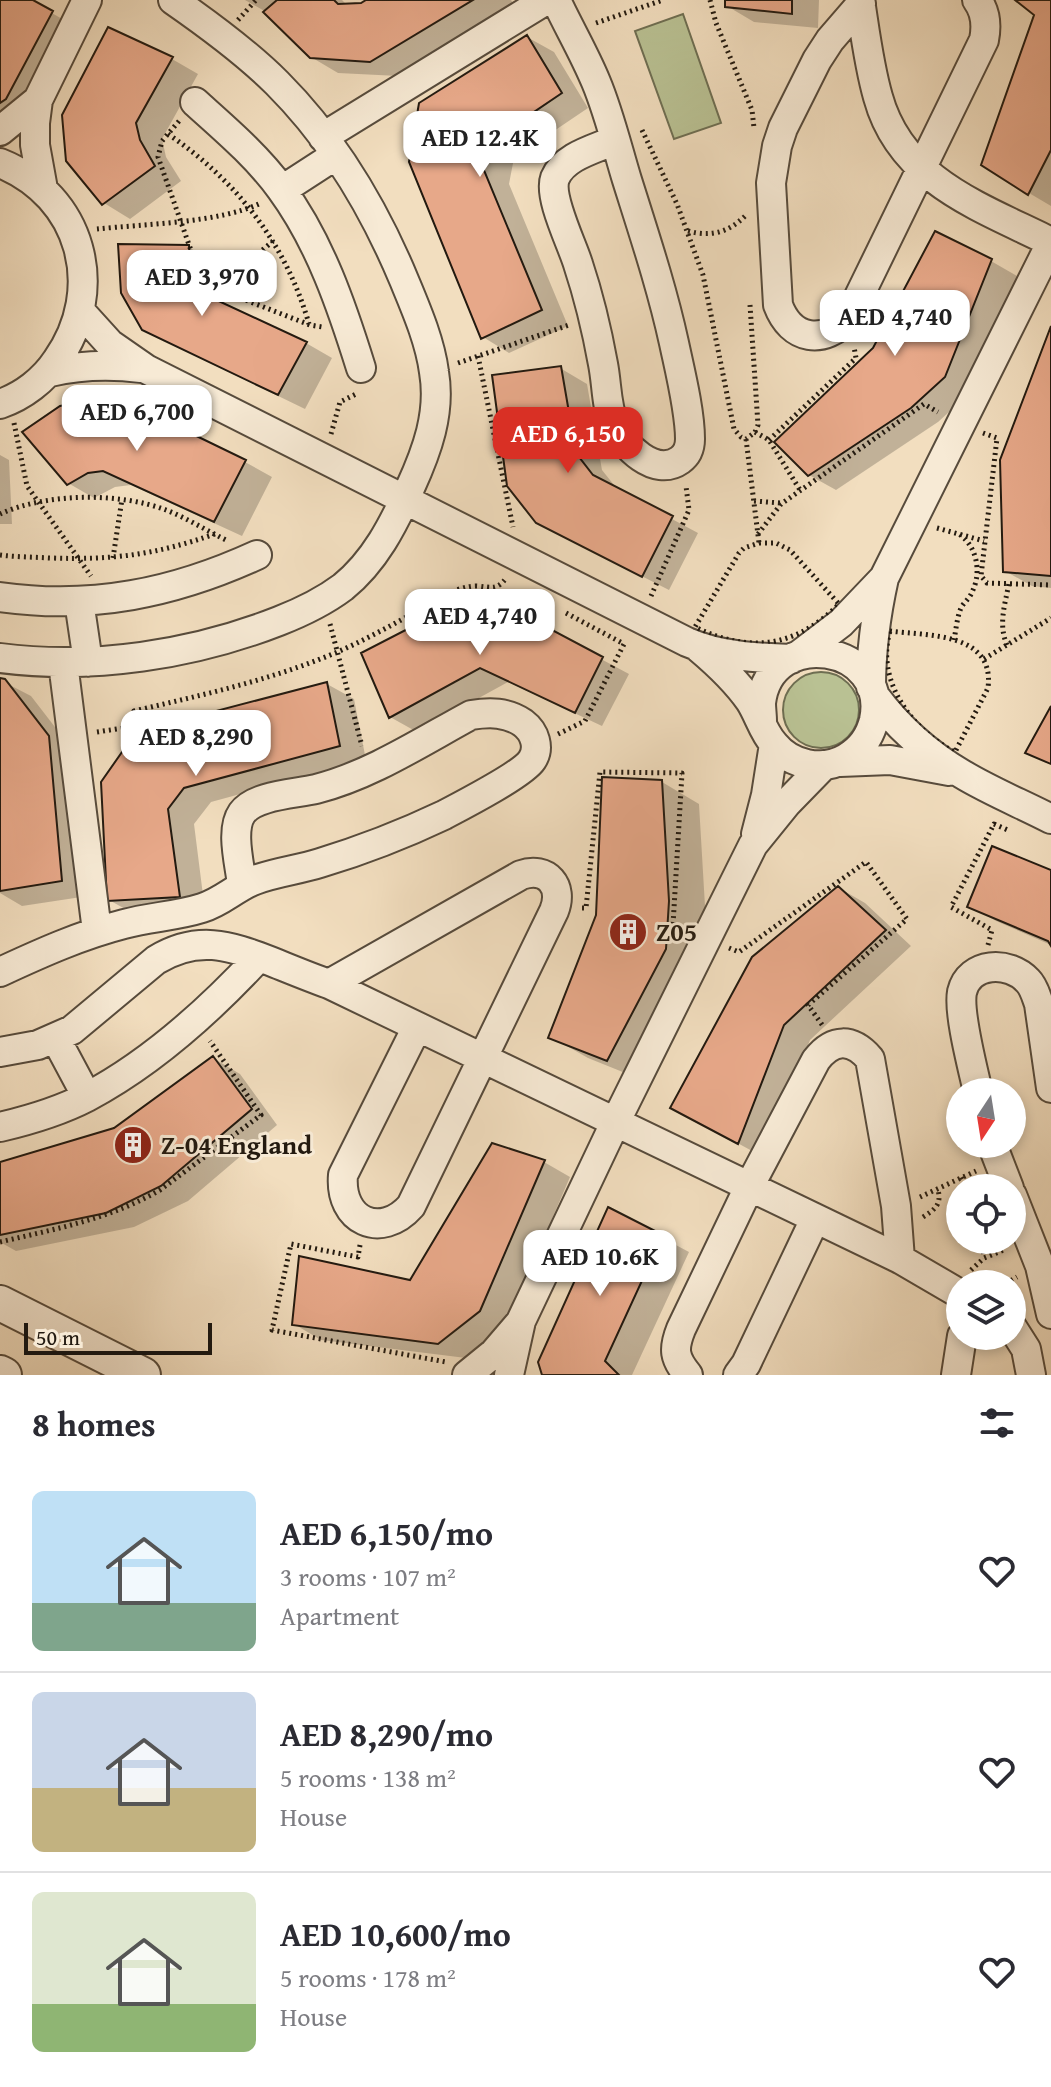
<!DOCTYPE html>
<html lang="en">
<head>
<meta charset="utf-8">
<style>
  :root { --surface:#fff; --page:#f7f7f7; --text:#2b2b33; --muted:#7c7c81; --line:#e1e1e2; --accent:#d93025 }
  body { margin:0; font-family:"Gentium Book Plus",serif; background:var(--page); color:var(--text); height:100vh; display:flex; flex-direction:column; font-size:30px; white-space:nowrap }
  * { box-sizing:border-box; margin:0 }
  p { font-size:26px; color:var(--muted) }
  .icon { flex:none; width:44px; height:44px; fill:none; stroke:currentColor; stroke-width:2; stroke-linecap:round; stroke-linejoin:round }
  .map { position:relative; height:1375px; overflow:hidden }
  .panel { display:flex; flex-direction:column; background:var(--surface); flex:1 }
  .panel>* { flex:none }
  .needle { width:52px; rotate:192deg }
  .buttons { position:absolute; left:946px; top:1078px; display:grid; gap:16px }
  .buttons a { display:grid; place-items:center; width:80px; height:80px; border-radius:50%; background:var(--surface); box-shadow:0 4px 12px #0003; font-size:40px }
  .scale { position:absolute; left:24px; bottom:20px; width:188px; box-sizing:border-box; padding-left:8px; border:4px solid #231a10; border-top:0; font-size:22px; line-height:28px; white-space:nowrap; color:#231a10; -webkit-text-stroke:6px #f7ead5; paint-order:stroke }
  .price { position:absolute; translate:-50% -68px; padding:0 18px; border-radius:16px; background:#fff; color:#222; font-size:26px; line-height:52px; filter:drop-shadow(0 2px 4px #0008) }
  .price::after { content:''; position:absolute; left:50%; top:48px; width:24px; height:18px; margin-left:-12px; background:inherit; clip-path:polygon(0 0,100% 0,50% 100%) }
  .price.current { background:var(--accent); color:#fff }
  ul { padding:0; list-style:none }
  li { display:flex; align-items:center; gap:24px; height:200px; padding:0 32px }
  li+li { border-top:2px solid var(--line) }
  li span { display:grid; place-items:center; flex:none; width:224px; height:160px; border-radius:12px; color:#555 }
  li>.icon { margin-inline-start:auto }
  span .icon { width:96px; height:96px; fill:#fffc; stroke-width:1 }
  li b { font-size:34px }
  h2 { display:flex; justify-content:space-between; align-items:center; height:96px; padding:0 32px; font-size:34px }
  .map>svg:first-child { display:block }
</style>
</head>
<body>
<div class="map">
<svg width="1051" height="1375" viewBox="0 0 1051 1375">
  <rect width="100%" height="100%" fill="#f2debf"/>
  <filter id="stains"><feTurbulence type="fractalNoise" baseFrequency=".0025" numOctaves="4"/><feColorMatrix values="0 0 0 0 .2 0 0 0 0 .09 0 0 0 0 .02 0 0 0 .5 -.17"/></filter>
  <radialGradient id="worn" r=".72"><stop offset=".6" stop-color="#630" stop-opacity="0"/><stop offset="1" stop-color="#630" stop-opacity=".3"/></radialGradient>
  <path fill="#b9c193" stroke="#6e6e52" stroke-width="2" d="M683,14L721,123L674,139L635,31Z
    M783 710a38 38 0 1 1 76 0a38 38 0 1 1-76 0Z"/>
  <path fill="#0003" d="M0,0H29L78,28L0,133Z
    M245,0H342L348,6L361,5L369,0H511L515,6L398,76L338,73L311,57L268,13Z
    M727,0H819L818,28L754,22L727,6Z
    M1018,0H1051V206L1029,193L1037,14Z
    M109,29L172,59L198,74L162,139L166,157L181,181L130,219L104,203Z
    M527,37L554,52L588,108L514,158L509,184L568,326L509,353L483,337L411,162Z
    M188,247L215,262L217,293L222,305L306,343L332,358L305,409L171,344L143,328Z
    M991,261L1017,276L971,392L938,422L836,490L809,475Z
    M1051,331V588L1032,586L1005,571Z
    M560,368L587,384L602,470L618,490L698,533L669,590L565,537Z
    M114,398L245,462L272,477L242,536L131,485L115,487L94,498L68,483Z
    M0,455L9,460L12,524H0Z
    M500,605L629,674L602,726L508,682L417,732L390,717Z
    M0,680L31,696L75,753L88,896L22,906L0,893Z
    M327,684L354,699L366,760L211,802L194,824L205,911L136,915L109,900L103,783Z
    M662,782L699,804L706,923L645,1081L588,1058L551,1037Z
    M1051,872V945L996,921L970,906Z
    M839,888L865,903L911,946L810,1040L765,1158L699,1122Z
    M213,1058L240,1074L277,1125L188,1201L134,1227L16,1251L0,1242V1164L115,1129Z
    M493,1145L544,1162L570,1177L506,1326L466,1358L321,1340L294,1324L411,1283Z
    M608,1209L689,1252L632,1375H544Z"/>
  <path fill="#e7a889" stroke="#231a10" stroke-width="2" d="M0,0H33L53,11L6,99L0,103Z
    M277,0H334L338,4L361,3L366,0H473L370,62L310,58L263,12Z
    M725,0H792V14L725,7Z
    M1015,0H1051V150L1028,195L981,165L1034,15Z
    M108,27L173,57L136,123L140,140L155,166L102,205L66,161L62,115Z
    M527,35L562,93L488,143L483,168L542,310L481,339L409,162L419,103Z
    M935,231L992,259L945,377L911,408L808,476L774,442L873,348Z
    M118,244L189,245L191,277L197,291L307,342L278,395L142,330L121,293Z
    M1051,326V576L1003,572L1000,460Z
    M561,366L576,453L593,475L673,516L642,577L536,523L507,486L492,375Z
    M114,396L246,460L214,522L103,471L88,473L67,485L22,432L60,406Z
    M501,603L603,657L575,713L480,668L389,718L361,653L456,604Z
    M0,678L5,679L49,736L62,881L0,891Z
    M327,682L340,746L184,788L168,809L180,897L107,901L101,782L136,732Z
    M1051,706V764L1025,753Z
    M602,777L662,780L669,901L666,949L607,1061L548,1038L596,915Z
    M992,846L1051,870V946L1048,941L967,907Z
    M838,886L886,930L784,1025L738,1144L670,1108L752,957Z
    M213,1056L252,1109L161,1186L106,1213L0,1235V1162L114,1128Z
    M492,1143L545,1160L480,1311L438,1344L292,1325L299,1256L410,1280Z
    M608,1207L663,1235L605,1361L619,1375H542L538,1362Z"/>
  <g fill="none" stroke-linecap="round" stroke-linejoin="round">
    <defs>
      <path id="minor" d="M556,0C569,28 584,53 596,82C609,113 617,147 627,180C644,234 662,288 674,343C680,371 690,411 690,439C690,447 687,455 680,460C655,478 623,446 614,424C606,406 607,384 603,364C597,331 589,297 578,264C572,244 548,197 555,178C564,156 595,149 615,140
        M860,0C865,32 869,66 878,97C901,181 981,207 1051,242
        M861,4L830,40L817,60L783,128L777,146L771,183L778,305C791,340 824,346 849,317L984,40C987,25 986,12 977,0
        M195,102C225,129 257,156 281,189C320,242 342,307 361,368
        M0,131L38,100
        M323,137L546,0
        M0,163C82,196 107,289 57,360C44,380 23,396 0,404
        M43,189L35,145V123L38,100L87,0
        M282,190L336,155
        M81,312L110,344L146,369L687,642C719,656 757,658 791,659
        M50,372C80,365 110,364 141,368
        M0,597C92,610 174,593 257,555
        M79,601L88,662
        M699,648C718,664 736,681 750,701C759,715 763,732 774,744C791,765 822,772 846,758C860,750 870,737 874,720C890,644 770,625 761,703C761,709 762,715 762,721
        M799,655L841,623L883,579
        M0,658C93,670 192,655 279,621C302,612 323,602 343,587C375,561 393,525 410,488C427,451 441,413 434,372C430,341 416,309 404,280C374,208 332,138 277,83C246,52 209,25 173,0
        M63,663L97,931
        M871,687C871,650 876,614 884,578L1051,243
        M875,696C898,727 928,754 962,774C990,791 1022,804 1051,819
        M840,762L890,760L949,771
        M756,834L766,795L774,744
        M0,972C41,953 81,935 124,924C150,917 177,916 202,908C222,902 236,887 255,880C276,872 298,870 320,863C363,850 404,834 444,815C461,806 523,774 532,760C540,748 535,732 523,723C507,712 490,712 471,715C421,742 371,775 316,789C295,794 255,795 242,813C230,830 240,865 242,885
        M329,984L521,875C547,866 564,886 554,911L411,1206C381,1240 339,1221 343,1175L417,1027
        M56,1039L87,1097
        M0,1052L38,1045L72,1030L156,960C197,935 229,945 270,961C290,969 309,977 329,984L900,1259L960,1294
        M978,1092C973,1069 958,1013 962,992C969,962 1009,960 1028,981C1034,987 1036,996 1039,1004L1051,1088
        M0,1127C30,1120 60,1111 87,1097C153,1062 209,1011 259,957
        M992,1144L1009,1188
        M1012,1195L1040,1266L1051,1314
        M1012,1327L1026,1349L1031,1375
        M467,1375L494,1353L518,1325
        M509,1375L521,1321L615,1123L753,845L787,803L824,765
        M688,1375C674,1358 673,1349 681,1329L749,1187L816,1060C833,1038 852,1038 870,1059L896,1206L900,1259
        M738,1375L746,1364L815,1219
        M956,1375L962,1336"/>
      <path id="tertiary" d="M0,1303L143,1375
        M0,1373L4,1375"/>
    </defs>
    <use href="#minor" stroke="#574b3c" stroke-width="32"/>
    <use href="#tertiary" stroke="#574b3c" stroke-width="38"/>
    <path stroke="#231a10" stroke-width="5" stroke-dasharray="2 4" stroke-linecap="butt" d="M710,0L716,23L752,110L754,128
      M238,20L256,0
      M596,23L663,0
      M179,121L162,141L158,157L199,273L209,286L217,289L310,325L322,327
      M642,130L677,204L703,275L734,429L741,437L746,439L755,432L758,425L750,305
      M168,134C237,181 286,244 309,324
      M97,229C144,224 219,223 261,203
      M688,231C710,237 728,233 745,216
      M217,289L273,241
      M478,356L513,527
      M458,363L569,325
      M14,423L27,486L91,576
      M755,432L769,440L800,490
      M983,433L997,438L981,576L987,583L1051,585
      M331,434L340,402L358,393
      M746,439L759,543
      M769,440L856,358L854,347
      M754,501L780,503
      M0,514C46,493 119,492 166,510C187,518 207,531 228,541
      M937,528L984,541
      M758,534L781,504L924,404L938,412
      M759,543H776L790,550L839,604C797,647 749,654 695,627L739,553L744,548Z
      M0,555C16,557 33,557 50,558C114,560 154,555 215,534
      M113,558L122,499
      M651,596L689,510L686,486
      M330,624L362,746
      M890,631C928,636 995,632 988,688L955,752C913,731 875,681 890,631Z
      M954,640C956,630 957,617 961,608C964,602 970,598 972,592C982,573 977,546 959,534
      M1007,645C998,624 1005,605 1009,583
      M984,659L1051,618
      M97,732L136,726L134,711C202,695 271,680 335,653C377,635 416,611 456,590C463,588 469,586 477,586C491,587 497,591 507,577
      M558,734L585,721L624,644L566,613
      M582,908H586L600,772L682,773L673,925L683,930
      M988,945L992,930L951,907L994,824L1010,831
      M729,948L739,952L866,862L907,919L808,1005L823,1026
      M962,1177L968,1188
      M920,1197L976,1171
      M923,1217C934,1210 942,1205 938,1190
      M982,1240L984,1258
      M0,1242C55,1229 110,1219 160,1190L261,1115L210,1041
      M360,1245L358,1257L291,1244L272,1330L446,1362
      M971,1270L984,1258L1006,1249
      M978,1274L1005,1284L1017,1277"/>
    <use href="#minor" stroke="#f7ead5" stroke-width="28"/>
    <use href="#tertiary" stroke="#f7ead5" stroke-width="34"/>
  </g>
  <defs>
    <symbol id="building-disc" viewBox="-11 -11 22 22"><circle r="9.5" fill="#8f2418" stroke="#f7ead5"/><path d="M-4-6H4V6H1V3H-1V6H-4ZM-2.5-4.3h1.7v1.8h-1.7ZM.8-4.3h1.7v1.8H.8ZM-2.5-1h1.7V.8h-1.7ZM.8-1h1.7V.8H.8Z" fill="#fff"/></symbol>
  </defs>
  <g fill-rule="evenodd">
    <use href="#building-disc" x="606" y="910" width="44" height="44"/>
    <use href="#building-disc" x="111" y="1123" width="44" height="44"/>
  </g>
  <g text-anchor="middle" stroke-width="6" stroke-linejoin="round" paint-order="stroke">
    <g font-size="26" font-weight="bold" fill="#231a10" stroke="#f7ead5" text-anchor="start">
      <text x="656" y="941">Z05</text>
      <text x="161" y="1154">Z-04 England</text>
    </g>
  </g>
  <rect width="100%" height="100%" filter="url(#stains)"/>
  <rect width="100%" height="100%" fill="url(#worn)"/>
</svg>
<div class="buttons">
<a><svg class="needle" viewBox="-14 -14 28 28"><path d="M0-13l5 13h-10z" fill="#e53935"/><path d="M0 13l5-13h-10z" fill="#7c7c81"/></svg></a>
<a><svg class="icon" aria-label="locate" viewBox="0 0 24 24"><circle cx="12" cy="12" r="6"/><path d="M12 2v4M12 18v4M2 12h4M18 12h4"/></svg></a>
<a><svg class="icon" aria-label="layers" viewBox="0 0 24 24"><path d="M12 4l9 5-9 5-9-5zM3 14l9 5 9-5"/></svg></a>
</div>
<div class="scale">50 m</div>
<b class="price" style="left:480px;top:179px">AED 12.4K</b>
<b class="price" style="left:202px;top:318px">AED 3,970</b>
<b class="price" style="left:895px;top:358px">AED 4,740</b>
<b class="price" style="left:137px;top:453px">AED 6,700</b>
<b class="price current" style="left:568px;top:475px">AED 6,150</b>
<b class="price" style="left:480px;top:657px">AED 4,740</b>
<b class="price" style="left:196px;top:778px">AED 8,290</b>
<b class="price" style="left:600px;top:1298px">AED 10.6K</b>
</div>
<section class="panel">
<h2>8 homes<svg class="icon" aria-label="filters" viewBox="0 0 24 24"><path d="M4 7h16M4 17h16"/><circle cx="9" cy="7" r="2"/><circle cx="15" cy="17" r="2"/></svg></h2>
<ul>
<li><span style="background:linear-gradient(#bfe0f5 70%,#7fa58c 0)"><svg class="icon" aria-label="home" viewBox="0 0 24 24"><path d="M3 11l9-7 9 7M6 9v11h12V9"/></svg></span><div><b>AED 6,150/mo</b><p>3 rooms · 107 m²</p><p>Apartment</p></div><svg class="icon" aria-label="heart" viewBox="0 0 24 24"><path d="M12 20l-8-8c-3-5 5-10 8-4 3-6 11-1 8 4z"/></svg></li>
<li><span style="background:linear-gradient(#c9d6e8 60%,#c2b280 0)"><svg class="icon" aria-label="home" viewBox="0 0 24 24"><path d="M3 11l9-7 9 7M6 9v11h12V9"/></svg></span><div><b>AED 8,290/mo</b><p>5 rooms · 138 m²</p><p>House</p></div><svg class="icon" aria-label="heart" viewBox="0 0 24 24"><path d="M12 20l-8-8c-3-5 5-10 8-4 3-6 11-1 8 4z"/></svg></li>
<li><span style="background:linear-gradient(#dfe7d0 70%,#8fb573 0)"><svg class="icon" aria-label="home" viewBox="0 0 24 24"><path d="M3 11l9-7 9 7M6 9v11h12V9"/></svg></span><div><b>AED 10,600/mo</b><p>5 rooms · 178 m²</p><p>House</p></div><svg class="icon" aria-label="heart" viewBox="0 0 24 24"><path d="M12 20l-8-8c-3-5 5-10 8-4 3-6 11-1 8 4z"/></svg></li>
</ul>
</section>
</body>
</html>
